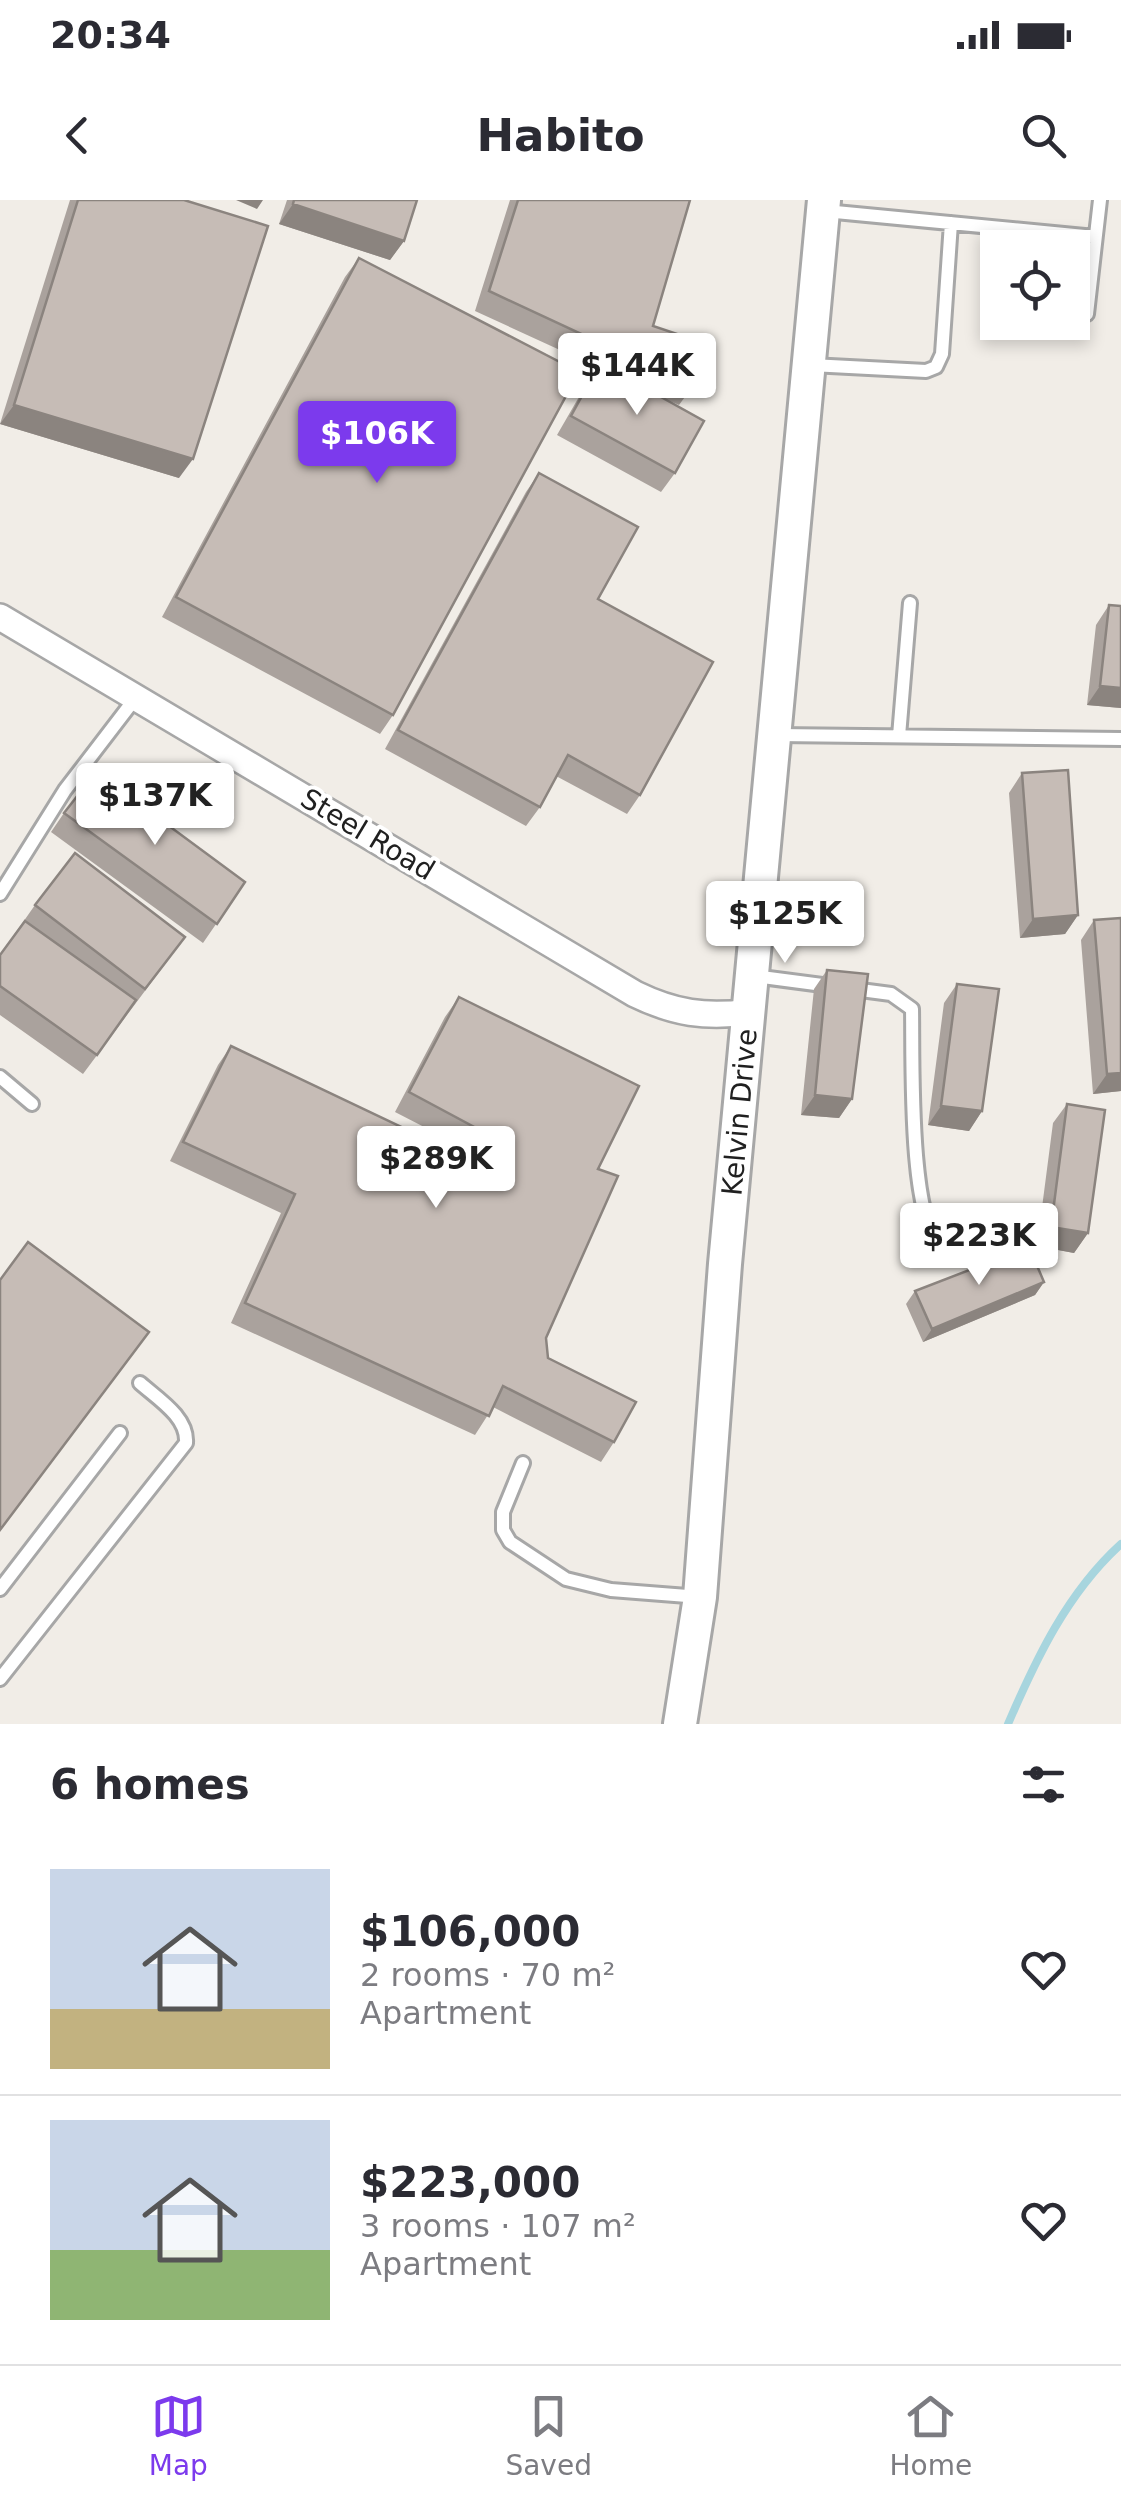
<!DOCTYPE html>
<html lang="en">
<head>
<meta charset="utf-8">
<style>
  :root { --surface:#fff; --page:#f7f7f7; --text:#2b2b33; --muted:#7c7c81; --line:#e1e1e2; --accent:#7c3aed }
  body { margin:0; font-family:"DejaVu Sans",sans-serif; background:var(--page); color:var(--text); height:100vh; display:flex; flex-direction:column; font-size:38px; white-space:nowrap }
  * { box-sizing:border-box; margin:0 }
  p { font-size:32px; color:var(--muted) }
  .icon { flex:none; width:55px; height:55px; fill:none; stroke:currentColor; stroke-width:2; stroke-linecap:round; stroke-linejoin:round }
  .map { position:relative; height:1524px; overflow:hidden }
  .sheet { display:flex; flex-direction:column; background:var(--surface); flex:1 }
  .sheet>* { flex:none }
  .controls { position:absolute; left:980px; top:30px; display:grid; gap:20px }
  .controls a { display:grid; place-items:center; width:110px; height:110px; border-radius:0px; background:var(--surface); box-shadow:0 5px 15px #0003; font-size:50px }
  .price { position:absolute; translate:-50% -85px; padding:0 22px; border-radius:10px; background:#fff; color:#222; font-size:32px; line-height:65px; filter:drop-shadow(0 2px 5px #0008) }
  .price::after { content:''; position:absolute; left:50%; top:60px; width:30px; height:22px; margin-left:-15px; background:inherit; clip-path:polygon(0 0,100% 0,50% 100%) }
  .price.selected { background:var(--accent); color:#fff }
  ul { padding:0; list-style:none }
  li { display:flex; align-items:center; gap:30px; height:250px; padding:0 50px }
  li+li { border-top:2px solid var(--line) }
  li span { display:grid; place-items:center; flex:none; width:280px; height:200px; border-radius:0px; color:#555 }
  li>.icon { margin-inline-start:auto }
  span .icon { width:120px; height:120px; fill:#fffc; stroke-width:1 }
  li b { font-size:42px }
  h2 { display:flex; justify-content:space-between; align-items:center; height:120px; padding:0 50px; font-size:42px }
  .status { display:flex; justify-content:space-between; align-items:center; height:70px; padding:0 50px; background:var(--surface); direction:ltr }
  .status svg { height:28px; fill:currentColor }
  header { display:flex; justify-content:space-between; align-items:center; height:130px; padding:0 50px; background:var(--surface); font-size:45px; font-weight:700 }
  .tabs { display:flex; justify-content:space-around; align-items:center; height:140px; border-top:2px solid var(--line); background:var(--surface); font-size:28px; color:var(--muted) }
  .tabs a { display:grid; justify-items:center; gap:5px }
  .tabs .selected { color:var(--accent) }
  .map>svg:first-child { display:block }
</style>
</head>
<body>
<div class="status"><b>20:34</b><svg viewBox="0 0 49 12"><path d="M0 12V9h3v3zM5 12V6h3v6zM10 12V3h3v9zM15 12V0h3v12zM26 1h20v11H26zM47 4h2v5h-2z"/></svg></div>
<header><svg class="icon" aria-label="back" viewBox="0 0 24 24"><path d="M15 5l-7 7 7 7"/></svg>Habito<svg class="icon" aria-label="search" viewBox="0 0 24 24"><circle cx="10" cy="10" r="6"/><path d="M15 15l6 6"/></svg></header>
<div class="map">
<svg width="1121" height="1524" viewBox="0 0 1121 1524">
  <rect width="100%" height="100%" fill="#f1ede7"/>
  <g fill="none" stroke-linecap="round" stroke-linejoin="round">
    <path stroke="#a7d5de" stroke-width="8" d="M1008,1524C1036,1459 1067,1393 1121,1344"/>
    <defs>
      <path id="service" d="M825,11L1095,37
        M1087,114L1100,0
        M811,165L926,171L936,167L942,154L951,23
        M777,535L1121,539
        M899,536L910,403
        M0,694L65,590L137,496
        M754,776L891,794L912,809C913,850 908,1024 941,1043C954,1050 1013,1051 1033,1054
        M0,877L32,904
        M523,1263L503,1312V1330L510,1342L566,1379L611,1390L700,1397
        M0,1389L120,1233
        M0,1479L186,1243C188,1217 158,1199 140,1183"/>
      <path id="minor" d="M0,417L635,794C674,813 706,818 748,812"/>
      <g id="tertiary">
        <path id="s1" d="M680,1524L700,1397L725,1064L824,0"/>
      </g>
    </defs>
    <use href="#service" stroke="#a7a7a7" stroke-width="18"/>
    <use href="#minor" stroke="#a7a7a7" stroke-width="30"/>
    <use href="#tertiary" stroke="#a7a7a7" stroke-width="38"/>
    <use href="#service" stroke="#fff" stroke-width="12"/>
    <use href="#minor" stroke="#fff" stroke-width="25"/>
    <use href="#tertiary" stroke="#fff" stroke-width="32"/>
  </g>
  <path fill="#aaa29d" d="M70,0H184L179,278L0,224Z
    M287,0H417L404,41L390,60L279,24Z
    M510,0H690L653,126L693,186L679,205L658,196L675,273L661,292L557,235L587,183L597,167L475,111Z
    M359,58L393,515L380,534L162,417L345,77Z
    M539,273L598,399L640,595L627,614L556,576L540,607L526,626L385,549L526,292Z
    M1109,405L1121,406V508L1087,505L1096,425Z
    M1022,573L1078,715L1065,734L1020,738L1009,593Z
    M64,613L245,682L203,743L51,632Z
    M35,705L171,756L83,874L0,815V755Z
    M1094,720L1121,891L1093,894L1081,740Z
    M827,770L852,899L839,918L801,915L814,789Z
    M957,784L982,911L969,931L928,925L944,803Z
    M459,797L598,969L546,1138L548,1158L614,1242L601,1262L493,1207L475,1235L231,1123L281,1013L170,961L218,865L231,846L459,954L463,947L395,912L445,817Z
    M1067,904L1088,1033L1074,1053L1037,1046L1053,923Z
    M1044,1082L1035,1095L923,1142L906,1104L915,1091Z"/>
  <path fill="#8b847f" d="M236,0H263L257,9Z
    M293,4L404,41L390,60L279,24Z
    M14,205L193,259L179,278L0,224Z
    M1100,486L1121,488V508L1087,505Z
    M1078,715L1065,734L1020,738L1033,719Z
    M1121,873V891L1093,894L1107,874Z
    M815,895L852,899L839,918L801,915Z
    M941,906L982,911L969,931L928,925Z
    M1051,1027L1088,1033L1074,1053L1037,1046Z
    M1044,1082L1035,1095L923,1142L932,1129Z"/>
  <path fill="#c6bcb6" stroke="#8b847f" stroke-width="2.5" d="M78,0H184L268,26L193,259L14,205Z
    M294,0H417L404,41L293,4Z
    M518,0H690L653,126L707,144L693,186L489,91Z
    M359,58L579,172L393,515L176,397Z
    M600,163L704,221L675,273L571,216Z
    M539,273L638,327L598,399L713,462L640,595L568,555L540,607L398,530Z
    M1109,405L1121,406V488L1100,486Z
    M1068,570L1078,715L1033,719L1022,573Z
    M96,572L245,682L217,724L64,613Z
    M75,653L185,737L145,789L35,705Z
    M1121,718V873L1107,874L1094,720Z
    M25,721L136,800L97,855L0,786V755Z
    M827,770L868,774L852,899L815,895Z
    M957,784L999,789L982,911L941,906Z
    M459,797L639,886L598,969L618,976L546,1138L548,1158L636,1202L614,1242L503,1186L489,1216L245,1103L295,994L183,942L231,846L460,955L476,928L409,892Z
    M1067,904L1105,910L1088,1033L1051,1027Z
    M28,1042L149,1132L0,1330V1080Z
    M1029,1047L1044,1082L932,1129L915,1091Z"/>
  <g text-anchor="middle" stroke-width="8" stroke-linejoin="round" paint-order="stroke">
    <g font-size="28" fill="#202020" stroke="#fff">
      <text transform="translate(368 634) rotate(31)" y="10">Steel Road</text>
      <text dy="10" stroke="none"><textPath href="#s1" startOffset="615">Kelvin Drive</textPath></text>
    </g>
  </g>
</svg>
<div class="controls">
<a><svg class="icon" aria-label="locate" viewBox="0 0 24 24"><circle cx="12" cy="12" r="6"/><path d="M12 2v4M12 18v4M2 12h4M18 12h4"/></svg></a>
</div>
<b class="price" style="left:637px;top:218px">$144K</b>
<b class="price selected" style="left:377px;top:286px">$106K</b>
<b class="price" style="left:155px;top:648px">$137K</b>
<b class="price" style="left:785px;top:766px">$125K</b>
<b class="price" style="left:436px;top:1011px">$289K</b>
<b class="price" style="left:979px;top:1088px">$223K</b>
</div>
<section class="sheet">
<h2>6 homes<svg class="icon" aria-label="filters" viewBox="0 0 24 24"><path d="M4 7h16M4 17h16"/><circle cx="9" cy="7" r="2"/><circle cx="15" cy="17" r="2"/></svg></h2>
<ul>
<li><span style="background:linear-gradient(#c9d6e8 70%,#c2b280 0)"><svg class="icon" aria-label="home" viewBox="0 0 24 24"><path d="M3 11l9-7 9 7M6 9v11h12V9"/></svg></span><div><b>$106,000</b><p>2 rooms · 70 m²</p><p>Apartment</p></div><svg class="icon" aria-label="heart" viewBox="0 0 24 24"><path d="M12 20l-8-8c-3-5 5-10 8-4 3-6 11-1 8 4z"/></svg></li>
<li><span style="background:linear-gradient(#c9d6e8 65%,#8fb573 0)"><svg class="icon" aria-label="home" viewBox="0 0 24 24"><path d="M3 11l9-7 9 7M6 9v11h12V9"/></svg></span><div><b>$223,000</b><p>3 rooms · 107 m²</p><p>Apartment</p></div><svg class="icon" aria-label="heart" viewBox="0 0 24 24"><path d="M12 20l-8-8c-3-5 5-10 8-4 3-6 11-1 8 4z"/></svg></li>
</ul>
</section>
<nav class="tabs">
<a class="selected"><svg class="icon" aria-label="map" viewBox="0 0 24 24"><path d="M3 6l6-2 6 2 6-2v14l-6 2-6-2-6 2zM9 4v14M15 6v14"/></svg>Map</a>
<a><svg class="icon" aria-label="saved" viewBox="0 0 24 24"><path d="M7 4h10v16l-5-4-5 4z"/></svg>Saved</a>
<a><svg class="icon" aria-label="home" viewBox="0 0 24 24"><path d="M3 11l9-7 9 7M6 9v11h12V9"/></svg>Home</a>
</nav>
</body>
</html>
